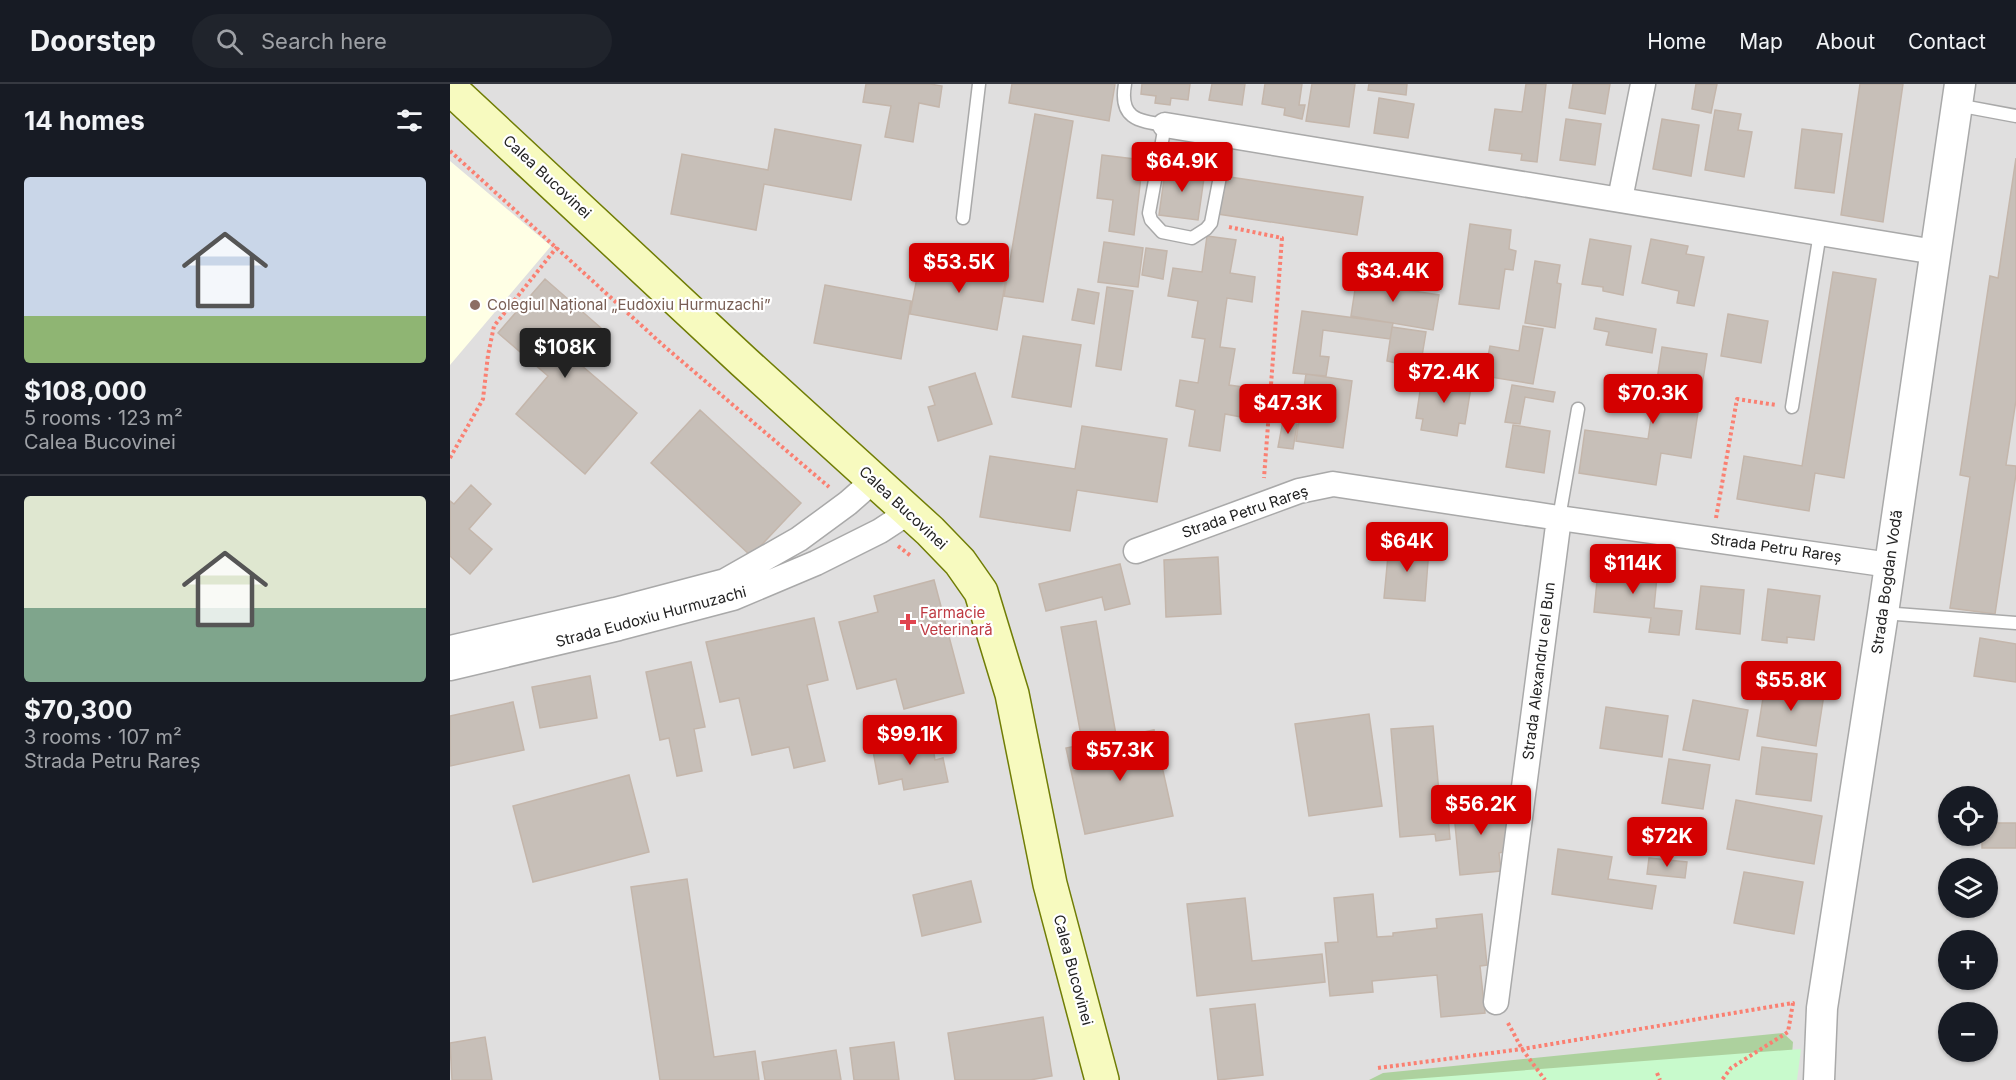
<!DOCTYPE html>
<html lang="en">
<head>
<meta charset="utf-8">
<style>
  :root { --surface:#171b24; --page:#20242c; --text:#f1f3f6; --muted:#9ea1a6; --line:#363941; --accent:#d40000 }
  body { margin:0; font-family:Inter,sans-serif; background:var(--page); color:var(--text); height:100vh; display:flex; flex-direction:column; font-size:22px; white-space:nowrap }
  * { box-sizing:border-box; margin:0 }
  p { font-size:20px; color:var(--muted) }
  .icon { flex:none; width:33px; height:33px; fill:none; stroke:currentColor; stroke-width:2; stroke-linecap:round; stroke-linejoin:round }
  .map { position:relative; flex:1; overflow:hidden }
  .drawer { display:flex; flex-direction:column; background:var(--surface); width:450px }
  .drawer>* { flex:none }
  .buttons { position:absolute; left:1488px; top:702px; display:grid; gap:12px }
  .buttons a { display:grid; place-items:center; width:60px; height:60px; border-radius:50%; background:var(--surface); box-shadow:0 2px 4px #0004; font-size:30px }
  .price { position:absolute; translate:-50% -51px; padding:0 14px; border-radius:6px; background:var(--accent); color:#fff; font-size:20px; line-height:39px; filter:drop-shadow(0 2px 3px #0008) }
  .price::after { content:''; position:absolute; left:50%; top:36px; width:18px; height:14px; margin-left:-9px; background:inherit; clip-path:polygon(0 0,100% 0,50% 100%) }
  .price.selected { background:#222; color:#fff }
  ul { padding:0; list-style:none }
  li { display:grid; align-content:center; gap:12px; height:318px; padding:0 24px }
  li+li { border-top:2px solid var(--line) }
  li span { display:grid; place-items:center; height:186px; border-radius:6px; color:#555 }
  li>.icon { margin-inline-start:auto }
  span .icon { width:108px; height:108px; fill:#fffc; stroke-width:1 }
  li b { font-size:26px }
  h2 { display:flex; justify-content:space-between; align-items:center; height:72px; padding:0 24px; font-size:26px }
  header { display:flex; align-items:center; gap:36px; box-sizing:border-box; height:84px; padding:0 30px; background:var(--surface); border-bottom:2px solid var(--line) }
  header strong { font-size:28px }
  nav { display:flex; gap:33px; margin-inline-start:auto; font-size:21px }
  .search { width:420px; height:54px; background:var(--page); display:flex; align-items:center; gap:15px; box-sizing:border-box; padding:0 21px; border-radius:33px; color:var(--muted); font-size:22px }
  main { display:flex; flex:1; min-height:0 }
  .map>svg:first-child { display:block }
</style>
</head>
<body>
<header>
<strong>Doorstep</strong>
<div class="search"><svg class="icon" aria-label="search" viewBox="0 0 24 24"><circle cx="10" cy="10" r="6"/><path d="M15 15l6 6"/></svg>Search here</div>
<nav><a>Home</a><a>Map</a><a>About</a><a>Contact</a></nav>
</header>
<main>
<section class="drawer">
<h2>14 homes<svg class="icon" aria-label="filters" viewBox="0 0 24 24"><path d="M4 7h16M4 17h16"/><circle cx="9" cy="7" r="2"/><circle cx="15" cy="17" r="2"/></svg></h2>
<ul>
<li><span style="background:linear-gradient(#c9d6e8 75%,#8fb573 0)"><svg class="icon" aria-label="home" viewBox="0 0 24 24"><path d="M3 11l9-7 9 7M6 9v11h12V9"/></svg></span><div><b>$108,000</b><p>5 rooms · 123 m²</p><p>Calea Bucovinei</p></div></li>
<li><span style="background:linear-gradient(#dfe7d0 60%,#7fa58c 0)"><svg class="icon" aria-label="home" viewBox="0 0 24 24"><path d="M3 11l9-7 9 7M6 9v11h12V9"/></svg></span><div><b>$70,300</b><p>3 rooms · 107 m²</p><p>Strada Petru Rareș</p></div></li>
</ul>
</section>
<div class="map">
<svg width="1566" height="996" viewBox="0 0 1566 996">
  <rect width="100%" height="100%" fill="#f2efe9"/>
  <path fill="#e0dfdf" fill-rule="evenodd" d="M0,0H1566V996H0ZM1498,712H1538V752H1498ZM1498,784H1538V824H1498ZM1498,856H1538V896H1498ZM1498,928H1538V968H1498Z"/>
  <path fill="#ffffe5" d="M0,77L101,162L0,281Z"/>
  <path fill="#add19e" d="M1333,949L1343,958L1340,996H919L933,989Z"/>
  <path fill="#c8facc" d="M1351,965L1347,996H949Z"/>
  <path fill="#c7bfb8" stroke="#c4b6ab" stroke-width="1.5" d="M416,0H480L492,2L489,23L469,19L463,58L435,53L441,22L413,18Z
    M562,0H665L659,37L559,19Z
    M692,0H740L738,16L721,14L720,21L705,19L706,12L691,10Z
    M762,0H795L792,21L759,16Z
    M815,0H852L849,21H855L852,35L834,31L835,24L812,20Z
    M862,0H905L899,43L856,37Z
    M919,0H957L956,11L918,6Z
    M1076,0H1096L1087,78L1071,76L1072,70L1039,66L1045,25L1072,28Z
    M1123,0H1160L1155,30L1119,24Z
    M1246,0H1267L1261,29L1242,25Z
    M1410,0H1453L1433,138L1391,131Z
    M929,14L964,20L958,54L924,49Z
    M1265,26L1291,30L1288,46L1302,48L1294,93L1255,86Z
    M585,30L623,37L593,218L554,212Z
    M1116,35L1151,40L1145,81L1110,76Z
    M1212,35L1249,41L1241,92L1203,85Z
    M325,45L411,61L401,116L314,100L306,146L221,130L232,70L318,86Z
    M1352,45L1392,50L1384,109L1345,104Z
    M652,71L693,76L684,151L659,147L663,116L647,114Z
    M1566,74V316L1556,381L1566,382V390L1545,530L1500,524L1520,393L1510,391L1540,192L1548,194Z
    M716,81L755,87L748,136L709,131Z
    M773,92L913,113L907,151L768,130Z
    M1020,140L1061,146L1059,165L1066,167L1063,186L1055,185L1049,225L1009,220Z
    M757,152L786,156L780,189L805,193L802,218L777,214L770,263L785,265L779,301L807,305L802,335L775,330L770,367L739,362L745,326L726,322L730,296L748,299L755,255L742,253L748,217L718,212L723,184L752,188Z
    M1140,155L1181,162L1173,211L1153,207V203L1132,200Z
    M1201,155L1238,162L1236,170L1254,173L1244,222L1227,219L1229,207L1192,199Z
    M654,158L693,164L688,203L648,198Z
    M696,164L717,167L713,195L692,191Z
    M471,173L557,189L547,246L460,230Z
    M1085,177L1110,181L1107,199L1111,200L1105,244L1075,239Z
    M908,186L928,189L926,197L944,200L943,204L989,211L983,246L901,232Z
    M1383,188L1426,195L1394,394L1365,389L1359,427L1287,415L1294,372L1352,382Z
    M95,195L151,244L124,275L187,329L135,390L66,330L98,292L48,249Z
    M375,201L461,217L451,275L364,259Z
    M657,203L683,207L671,286L646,282Z
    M628,205L649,209L644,240L622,236Z
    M852,227L943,239L940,255L873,246L870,272L879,273L876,292L843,289Z
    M1278,230L1318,237L1311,279L1271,272Z
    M1146,234L1206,245L1202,269L1156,261L1159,248L1144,245Z
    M1073,242L1093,245L1083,300L1034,292L1040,262L1069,267Z
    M942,243L976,248L971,278L947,274L946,279L937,277Z
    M573,252L631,261L621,323L562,313Z
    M1212,263L1257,270L1241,374L1211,369L1206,401L1129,389L1135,346L1198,355Z
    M1000,288L1023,291L1015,340L1009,339L1007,352L971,346L973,335L966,334L972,294L998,298Z
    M525,289L542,340L488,357L478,323L485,321L479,303Z
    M856,290L902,297L893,364L846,357Z
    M1062,301L1105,308L1103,318L1075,313L1070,340L1055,338Z
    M250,326L351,419L301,472L201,379Z
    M833,337L847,340L843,365L828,363Z
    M1063,341L1100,347L1094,389L1056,383Z
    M632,342L717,355L707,418L627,406L620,447L530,433L540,372L625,385Z
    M21,401L41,420L19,445L42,465L20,490L0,472V417L4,420Z
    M939,461L979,465L975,517L934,514Z
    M768,473L771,530L716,533L714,476Z
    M1149,476L1208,482L1204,524L1232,527L1229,551L1199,548L1201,534L1144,528Z
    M670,480L680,520L655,526L652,513L596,527L589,500Z
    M484,496L514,609L454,625L446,595L407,605L389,538L428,528L424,512Z
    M1251,502L1294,506L1290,550L1246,545Z
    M1318,505L1370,512L1364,556L1337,553V559L1312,556Z
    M364,534L378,596L357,601L375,677L344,684L339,663L302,671L289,614L270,618L256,558Z
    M646,537L666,651L632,657L611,543Z
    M1530,554L1566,560V598L1524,592Z
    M241,578L255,643L244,645L252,687L227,692L219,654L210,656L196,588Z
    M140,592L147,634L90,644L82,603Z
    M1316,595L1375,604L1366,662L1307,652Z
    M1243,616L1298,626L1289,676L1233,666Z
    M63,618L74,666L0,682V632Z
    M1156,623L1218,632L1212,673L1150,664Z
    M919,630L932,722L859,732L845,640Z
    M983,642L989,709L996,708L1000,755L986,757L985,750L950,753L941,645Z
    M704,646L723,732L635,750L616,664Z
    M482,656L485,676L493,674L498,698L454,706L452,695L429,700L423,667Z
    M1312,663L1367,670L1361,717L1306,710Z
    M1219,675L1260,681L1253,725L1212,719Z
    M179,691L199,768L83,798L63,722Z
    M1286,716L1372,732L1364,780L1277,765Z
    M1061,719L1053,768L1049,769L1051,787L1010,791L1003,720Z
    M1538,739H1566V764H1532V752H1538Z
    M1108,765L1162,773L1158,795L1206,802L1202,825L1102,810Z
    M1199,774L1237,778L1235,794L1197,790Z
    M1294,788L1353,798L1344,850L1284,839Z
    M237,795L264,973L305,967L309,996H210L181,803Z
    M521,797L531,838L472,852L463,811Z
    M923,810L927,853L943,852V849L987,844L986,835L1032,830L1037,881L1030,882L1035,929L991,933L987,891L922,897L923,908L880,912L875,859L888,858L884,814Z
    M795,814L802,877L872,870L875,898L747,912L737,820Z
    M805,920L813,991L768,996L760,925Z
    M593,933L602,992L580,996H505L498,949Z
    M35,953L42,996H2L0,959Z
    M444,958L449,996H404L400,964Z
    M386,966L391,996H315L312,978Z"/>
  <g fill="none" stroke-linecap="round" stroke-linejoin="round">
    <defs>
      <path id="service" d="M675,0C669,34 687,37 715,41L699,129L701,136L712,148L742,154L756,145L761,139L778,51
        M1507,21L1566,32
        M513,134L529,0
        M1342,323L1370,149
        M1109,434L1128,325
        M1433,529L1566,539"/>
      <path id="minor" d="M715,41L1485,168
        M1170,115L1193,0
        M686,467L849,407L883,400L1109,434L1440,481
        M0,564L165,526L275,497L349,455L398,419L423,397
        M0,584L169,544L283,514L366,479L430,447L459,428
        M1046,918L1109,434"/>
      <path id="tertiary" d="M1369,996L1372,924L1433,529L1510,0"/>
      <path id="secondary" d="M0,4L294,278L480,447L510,478L531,508L562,610L600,800L652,996"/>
    </defs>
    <use href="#service" stroke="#a9a9a9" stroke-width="15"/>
    <use href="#minor" stroke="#a9a9a9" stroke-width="27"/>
    <use href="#tertiary" stroke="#a9a9a9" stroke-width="33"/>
    <use href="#secondary" stroke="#707d05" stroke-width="36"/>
    <path stroke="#fa8072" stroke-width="4" stroke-dasharray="3 3" stroke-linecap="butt" d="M0,67L214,262L379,403
      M779,143L832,154L814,394
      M0,374L33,315L38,271L44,242L107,163
      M1266,434L1287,315L1326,321
      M448,462L461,472
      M1058,939L1072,965L1095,996
      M928,984L1072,965L1343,919L1338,948L1281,984L1272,996
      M1207,989L1210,996"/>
    <use href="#service" stroke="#fff" stroke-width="12"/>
    <use href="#minor" stroke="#fff" stroke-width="24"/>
    <use href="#tertiary" stroke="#fff" stroke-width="30"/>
    <use href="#secondary" stroke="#f7fabf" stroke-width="33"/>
  </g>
  <circle fill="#8d6e63" stroke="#fff" stroke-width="2" cx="25" cy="221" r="6"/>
  <path fill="#e0444e" stroke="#fff" stroke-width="2" d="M455 529h6v6h6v6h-6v6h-6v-6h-6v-6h6z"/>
  <g text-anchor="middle" stroke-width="4.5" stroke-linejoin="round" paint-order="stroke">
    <g font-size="15" fill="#222" stroke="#fff">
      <text transform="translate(97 93) rotate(43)" y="5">Calea Bucovinei</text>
      <text transform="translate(453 424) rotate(43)" y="5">Calea Bucovinei</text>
      <text transform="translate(795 428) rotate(-19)" y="5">Strada Petru Rareș</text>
      <text transform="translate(1326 464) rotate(8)" y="5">Strada Petru Rareș</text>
      <text transform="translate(1437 498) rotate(-82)" y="5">Strada Bogdan Vodă</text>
      <text transform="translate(201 533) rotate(-15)" y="5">Strada Eudoxiu Hurmuzachi</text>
      <text transform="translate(1089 587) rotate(-83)" y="5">Strada Alexandru cel Bun</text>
      <text transform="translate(623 886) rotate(75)" y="5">Calea Bucovinei</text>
    </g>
    <g font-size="15" fill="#785e54" stroke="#fff" text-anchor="start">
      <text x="37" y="226">Colegiul Național „Eudoxiu Hurmuzachi”</text>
    </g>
    <g font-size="15" fill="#be3a42" stroke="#fff" text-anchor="start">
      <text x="470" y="534">Farmacie<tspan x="470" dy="17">Veterinară</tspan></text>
    </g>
  </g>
</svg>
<div class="buttons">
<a><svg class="icon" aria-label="locate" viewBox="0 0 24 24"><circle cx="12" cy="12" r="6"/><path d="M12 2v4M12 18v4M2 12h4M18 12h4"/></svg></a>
<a><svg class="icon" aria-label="layers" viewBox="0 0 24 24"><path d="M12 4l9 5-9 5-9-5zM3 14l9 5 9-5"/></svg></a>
<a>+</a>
<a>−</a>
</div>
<b class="price" style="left:732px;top:109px">$64.9K</b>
<b class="price" style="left:509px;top:210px">$53.5K</b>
<b class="price" style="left:943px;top:219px">$34.4K</b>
<b class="price selected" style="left:115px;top:295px">$108K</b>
<b class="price" style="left:994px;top:320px">$72.4K</b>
<b class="price" style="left:1203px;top:341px">$70.3K</b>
<b class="price" style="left:838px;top:351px">$47.3K</b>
<b class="price" style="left:957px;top:489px">$64K</b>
<b class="price" style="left:1183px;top:511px">$114K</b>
<b class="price" style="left:1341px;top:628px">$55.8K</b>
<b class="price" style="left:460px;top:682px">$99.1K</b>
<b class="price" style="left:670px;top:698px">$57.3K</b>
<b class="price" style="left:1031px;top:752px">$56.2K</b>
<b class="price" style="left:1217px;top:784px">$72K</b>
</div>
</main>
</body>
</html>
